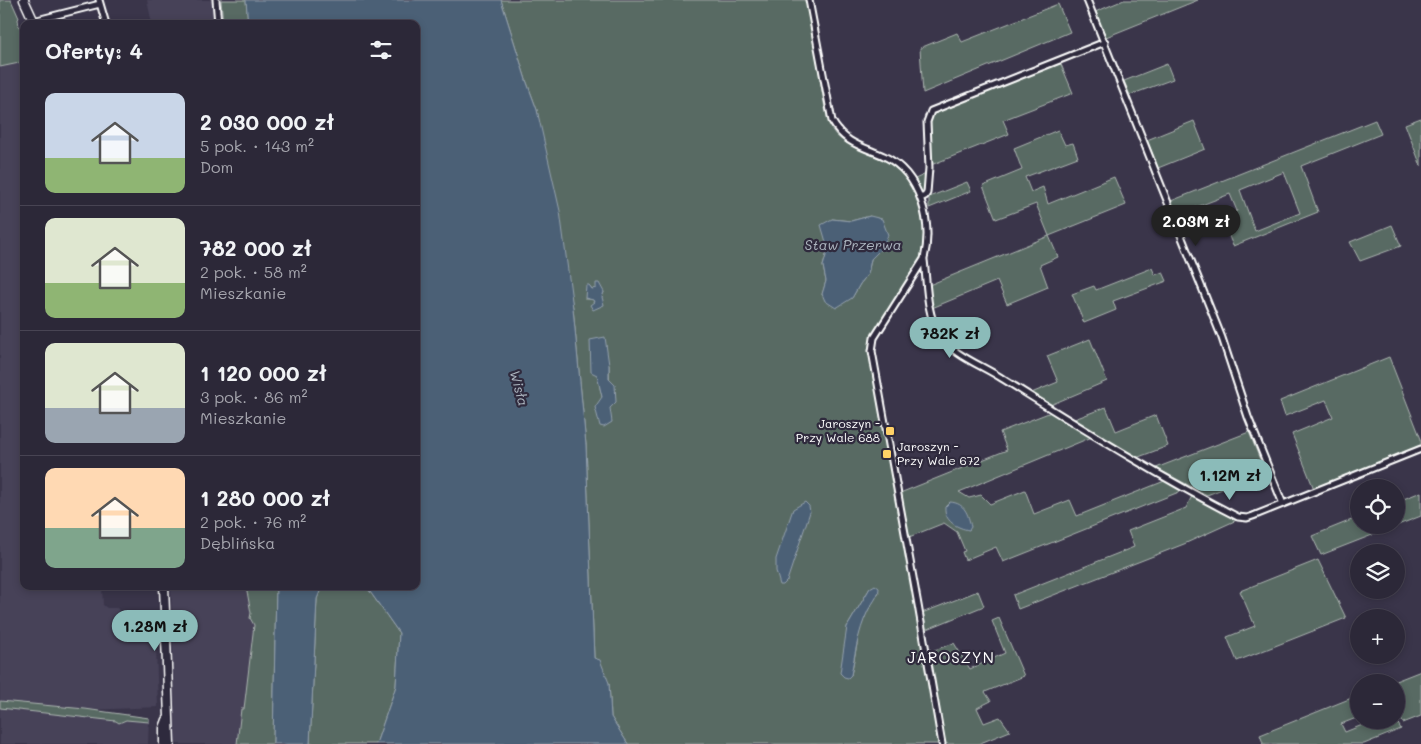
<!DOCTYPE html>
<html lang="pl">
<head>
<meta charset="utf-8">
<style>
  :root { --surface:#2c2838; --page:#343040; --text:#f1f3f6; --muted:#a6a6ae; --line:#484453; --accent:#8bbbb9 }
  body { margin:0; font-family:Mali,sans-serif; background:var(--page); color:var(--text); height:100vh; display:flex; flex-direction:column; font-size:19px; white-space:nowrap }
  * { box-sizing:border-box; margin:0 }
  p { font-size:16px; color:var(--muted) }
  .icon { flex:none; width:28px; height:28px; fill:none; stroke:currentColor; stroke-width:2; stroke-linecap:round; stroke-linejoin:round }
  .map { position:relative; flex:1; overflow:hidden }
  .sheet { position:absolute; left:20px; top:20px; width:400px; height:570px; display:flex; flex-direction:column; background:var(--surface); border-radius:10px; box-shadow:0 2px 8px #0003,0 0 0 1px var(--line) }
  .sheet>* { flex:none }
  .controls { position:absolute; left:1350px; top:479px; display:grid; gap:10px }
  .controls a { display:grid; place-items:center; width:55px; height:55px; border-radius:50%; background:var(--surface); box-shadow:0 2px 8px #0003,0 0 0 1px var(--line); font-size:25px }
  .price { position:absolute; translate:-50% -42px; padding:0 11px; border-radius:18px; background:var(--accent); color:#111; font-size:16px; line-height:32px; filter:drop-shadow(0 1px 2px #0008) }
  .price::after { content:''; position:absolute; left:50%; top:30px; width:15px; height:11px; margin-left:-8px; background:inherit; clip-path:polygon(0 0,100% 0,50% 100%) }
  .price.on { background:#222; color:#fff }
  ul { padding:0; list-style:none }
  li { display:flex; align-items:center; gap:15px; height:125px; padding:0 25px }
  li+li { border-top:1px solid var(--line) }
  li span { display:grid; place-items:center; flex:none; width:140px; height:100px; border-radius:10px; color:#555 }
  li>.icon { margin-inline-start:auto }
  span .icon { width:60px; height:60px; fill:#fffc; stroke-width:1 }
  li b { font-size:21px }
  h2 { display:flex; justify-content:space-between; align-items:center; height:60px; padding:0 25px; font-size:21px }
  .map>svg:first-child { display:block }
</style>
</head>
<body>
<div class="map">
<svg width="1421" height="744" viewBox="0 0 1421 744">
  <rect width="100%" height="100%" fill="#3a354a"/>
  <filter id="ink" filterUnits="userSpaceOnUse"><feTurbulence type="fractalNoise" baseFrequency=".02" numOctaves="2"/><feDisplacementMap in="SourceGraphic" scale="10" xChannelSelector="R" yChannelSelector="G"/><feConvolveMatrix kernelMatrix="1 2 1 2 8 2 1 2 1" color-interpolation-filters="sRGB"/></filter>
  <g filter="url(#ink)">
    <path fill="#474259" d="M147,0H212L213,24H152Z
      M24,62V586H102L103,605L107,608H117L125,619L155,618L158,707L89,710L149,718L148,744H0V67Z
      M171,586H246L254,624L244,710H241L237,744H175Z"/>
    <path fill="#596b63" stroke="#acb5b1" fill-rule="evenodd" d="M0,0H11L19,18L18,19L19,27L24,26V62L0,67Z
      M221,0H246L248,24H223Z
      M501,0H806C811,26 816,53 820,79C823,94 825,122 835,134C846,147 874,154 889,163C920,181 929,224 922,257L872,338L869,345V354L914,594L939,744H628L611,717L609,683L594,658L586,445L573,308L537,110L526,80ZM870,216L883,247L871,259L868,274L860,284L852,298L822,295L826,281L823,266L828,249L832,219L851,221ZM589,285L592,289L596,288L604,292L602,297L594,302L593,299H585ZM609,365L610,408L602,397L597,374ZM875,586L879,592L867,612L860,629L851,675L847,627L870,588Z
      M1124,0H1198L1106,37L1095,12Z
      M1058,4L1070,32L923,93L920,48L957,33L962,42Z
      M1060,62L1073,93L1003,120L1009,134L931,165L930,119L935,111Z
      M1167,64L1173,79L1130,95L1124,81Z
      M1421,118V166L1405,124Z
      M1375,120L1381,134L1301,166L1318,212L1233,246L1221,217L1237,211L1230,194L1176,215L1171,201ZM1284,172L1300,213L1255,231L1240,190Z
      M1194,121L1205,149L1158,168L1147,140Z
      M1058,130L1065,145L1073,143L1078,157L1025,177L1031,192L1043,187L1048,204L1114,177L1126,205L1049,236L1058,257L1040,265L1048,287L1007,304L997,281L932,308L929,285L1049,236L1036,204L996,219L983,186L1022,170L1014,148Z
      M926,174L925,190L921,192L915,179Z
      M967,182L971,191L929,208V197Z
      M1392,225L1401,246L1360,261L1350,242Z
      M1152,268L1155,275L1163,272L1167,281L1113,301L1116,310L1084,323L1072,294L1094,286L1096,290Z
      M1090,339L1107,381L1048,406L1029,394L1058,382L1047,356Z
      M1389,357L1421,439V446L1314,489L1292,434L1333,417L1326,400L1285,416L1280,401Z
      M1106,407L1116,431L1156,415L1168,446L1136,458L1072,420Z
      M1051,412L1092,437L959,492L969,498L981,495L990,504L1025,490L1034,514L1070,500L1077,516L1167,480L1184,490L1003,562L996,547L965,560L962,552L965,551L957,532L944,523L909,537L900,493L1007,450L1000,432Z
      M1249,432L1265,472L1207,495L1156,468Z
      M1421,492V516L1321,555L1312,536L1359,517V525H1396V502Z
      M1193,494L1239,519L1184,544L1018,609L1013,595L1134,547L1128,531L1186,508Z
      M1318,560L1346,618L1237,661L1227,637L1255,626L1240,591Z
      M246,586H276L273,744H237L241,709H244L254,625L250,618L251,613Z
      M322,586H366L399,633L396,686L376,744H310L317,599Z
      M978,591L984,606L925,630L922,613Z
      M999,618L1024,676L985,692L991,701L977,708L984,723L1000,717L1010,731L978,744H945L929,652L954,643L970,669L1005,653L992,621Z
      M1421,671V716L1403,723L1396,709V682H1393Z
      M1359,695V717L1341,724L1345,732L1375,720H1396L1401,729L1364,744H1262L1263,743L1260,735Z
      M0,701L85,709L149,718V722L126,720L119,723L116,721L0,708Z"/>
    <path fill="#4b6076" stroke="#93a0ad" d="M246,0H501L526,80L537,110L560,211L573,308L586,445L594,658L600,660L609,683L611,717L628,744H376L396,686L399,633L366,586H416V24H248Z
      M870,216L882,219L888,235L883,247L871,259L868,274L860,284L852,298L836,308L825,301L822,294L826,281L823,266L828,249L821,225L832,219L851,221Z
      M596,283H599L604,292L602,297L604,305L593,310L590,305L594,302L593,300L585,298L586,285H589L592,289L596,288Z
      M605,337L609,365V379L615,385L616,402L610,408L612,422L604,427L600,426L595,407L602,397L597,375L591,372L590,340Z
      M805,502L809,506L810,512L787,581L783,585H780L776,571V559L793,509Z
      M950,502C965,503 968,514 971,527L969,530C957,528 944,521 945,507Z
      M875,585L879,588C879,597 870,605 867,613C858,632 855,654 851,675L848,678L844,677L840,673L847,627L870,588Z
      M276,586H322L317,599L310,744H273Z"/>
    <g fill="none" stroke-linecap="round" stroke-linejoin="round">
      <defs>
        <path id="street" d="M99,0L106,24
          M216,0L218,24
          M809,0L832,121C845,144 862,146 884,156C921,174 933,223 924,259L874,338L872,351L918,605L942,744
          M1087,0L1222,338L1248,417L1283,504
          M33,21L100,4
          M921,198L925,196L927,193L929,168L927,122L931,111L1105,42
          M924,260C927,283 926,313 939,334C953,356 982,365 1003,379C1080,427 1157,476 1238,517L1247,518L1253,516L1421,449"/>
        <path id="secondary" d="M24,0L35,24
          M164,586L170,744
          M164,744V728L167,720"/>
      </defs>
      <use href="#street" stroke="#fff" stroke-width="9"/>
      <use href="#secondary" stroke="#fff" stroke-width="11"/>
      <use href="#street" stroke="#2f2a3d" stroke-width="5"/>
      <use href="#secondary" stroke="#2f2a3d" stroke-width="8"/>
    </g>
  </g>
  <g fill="#ffd166" stroke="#2f2a3d" stroke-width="2">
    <rect x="885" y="426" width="10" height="10" rx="2.5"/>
    <rect x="882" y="449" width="10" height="10" rx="2.5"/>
  </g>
  <g text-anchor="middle" stroke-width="4.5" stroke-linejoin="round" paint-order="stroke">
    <g font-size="12" fill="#fff" stroke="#2f2a3d" text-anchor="end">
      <text x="880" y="428">Jaroszyn -<tspan x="880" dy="14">Przy Wale 688</tspan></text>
      <text x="897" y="451" text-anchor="start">Jaroszyn -<tspan x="897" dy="14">Przy Wale 672</tspan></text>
    </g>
    <g font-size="14" font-style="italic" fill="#aeb7c1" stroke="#2f2a3d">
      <text x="853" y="250">Staw Przerwa</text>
      <text transform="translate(519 388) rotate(75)" y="5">Wisła</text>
    </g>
    <g font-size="15" letter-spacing="1" fill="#fff" stroke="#2f2a3d">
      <text x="951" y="663">JAROSZYN</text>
    </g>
  </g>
</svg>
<div class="controls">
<a><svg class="icon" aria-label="locate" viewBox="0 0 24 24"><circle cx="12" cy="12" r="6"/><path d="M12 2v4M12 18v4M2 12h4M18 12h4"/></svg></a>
<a><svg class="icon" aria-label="layers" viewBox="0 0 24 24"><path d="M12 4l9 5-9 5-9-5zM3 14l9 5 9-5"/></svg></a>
<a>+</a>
<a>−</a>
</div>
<b class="price on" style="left:1196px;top:247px">2.03M zł</b>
<b class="price" style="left:950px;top:359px">782K zł</b>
<b class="price" style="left:1230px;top:501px">1.12M zł</b>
<b class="price" style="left:155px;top:652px">1.28M zł</b>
<section class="sheet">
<h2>Oferty: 4<svg class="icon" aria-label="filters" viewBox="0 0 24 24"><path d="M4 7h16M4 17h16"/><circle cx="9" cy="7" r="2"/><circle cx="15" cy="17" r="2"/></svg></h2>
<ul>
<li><span style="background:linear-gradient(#c9d6e8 65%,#8fb573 0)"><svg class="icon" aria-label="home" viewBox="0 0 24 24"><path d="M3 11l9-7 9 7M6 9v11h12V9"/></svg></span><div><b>2 030 000 zł</b><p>5 pok. · 143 m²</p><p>Dom</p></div></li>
<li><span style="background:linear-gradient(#dfe7d0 65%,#8fb573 0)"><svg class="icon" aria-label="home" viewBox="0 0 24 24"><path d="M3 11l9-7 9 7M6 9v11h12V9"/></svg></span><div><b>782 000 zł</b><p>2 pok. · 58 m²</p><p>Mieszkanie</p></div></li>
<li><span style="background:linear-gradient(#dfe7d0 65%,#9aa5b1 0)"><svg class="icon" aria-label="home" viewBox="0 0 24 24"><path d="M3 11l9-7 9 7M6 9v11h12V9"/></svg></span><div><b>1 120 000 zł</b><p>3 pok. · 86 m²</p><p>Mieszkanie</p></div></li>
<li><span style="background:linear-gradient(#ffd9b3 60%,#7fa58c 0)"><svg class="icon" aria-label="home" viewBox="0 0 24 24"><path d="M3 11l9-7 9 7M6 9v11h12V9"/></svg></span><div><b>1 280 000 zł</b><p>2 pok. · 76 m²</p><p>Dęblińska</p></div></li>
</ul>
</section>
</div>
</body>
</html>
